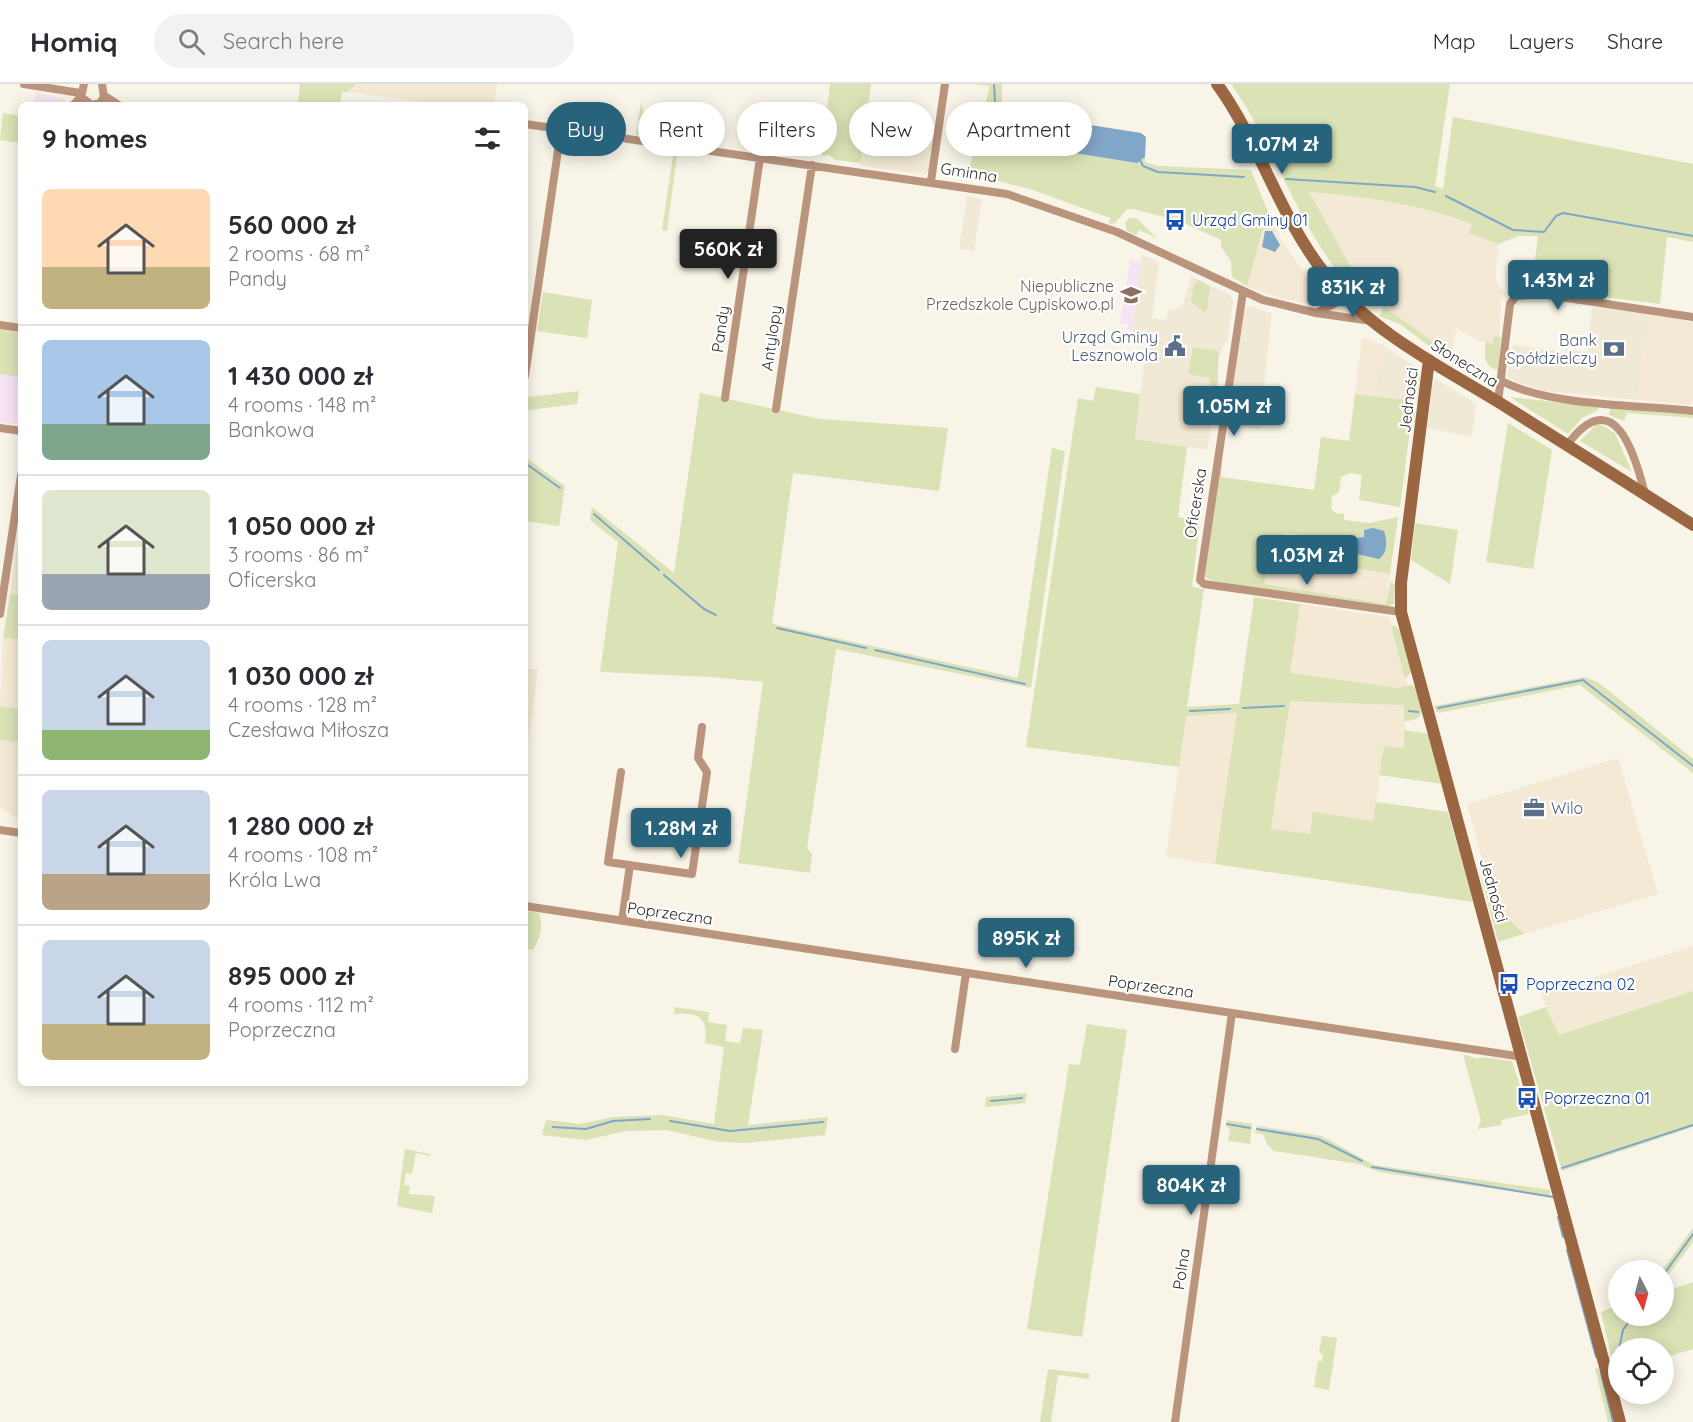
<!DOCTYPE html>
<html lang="en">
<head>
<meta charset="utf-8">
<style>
  :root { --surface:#fff; --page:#f2f2f3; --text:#2b2b33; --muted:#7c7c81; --line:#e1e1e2; --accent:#28637c }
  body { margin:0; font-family:Quicksand,sans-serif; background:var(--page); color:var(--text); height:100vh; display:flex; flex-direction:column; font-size:22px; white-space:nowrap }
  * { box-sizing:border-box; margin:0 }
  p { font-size:20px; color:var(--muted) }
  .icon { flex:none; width:33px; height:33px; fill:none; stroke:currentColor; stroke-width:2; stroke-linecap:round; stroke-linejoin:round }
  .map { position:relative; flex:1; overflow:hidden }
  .sheet { position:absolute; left:18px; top:18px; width:510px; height:984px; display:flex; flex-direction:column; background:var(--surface); border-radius:9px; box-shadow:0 3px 15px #0003 }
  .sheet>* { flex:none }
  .top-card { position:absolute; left:546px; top:18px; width:570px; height:54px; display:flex; gap:12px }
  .needle { width:39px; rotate:174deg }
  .buttons { position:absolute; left:1608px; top:1176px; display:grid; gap:12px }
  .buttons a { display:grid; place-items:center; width:66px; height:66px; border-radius:50%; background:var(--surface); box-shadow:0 3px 15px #0003; font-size:30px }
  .price { position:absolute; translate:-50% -51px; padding:0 14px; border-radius:6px; background:var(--accent); color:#fff; font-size:20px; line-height:39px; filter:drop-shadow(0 2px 3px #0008) }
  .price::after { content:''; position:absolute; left:50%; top:36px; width:18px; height:14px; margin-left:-9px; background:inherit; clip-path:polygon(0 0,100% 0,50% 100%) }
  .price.current { background:#222; color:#fff }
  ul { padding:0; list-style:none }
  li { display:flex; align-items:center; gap:18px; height:150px; padding:0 24px }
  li+li { border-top:2px solid var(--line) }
  li span { display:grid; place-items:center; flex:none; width:168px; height:120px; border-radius:9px; color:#555 }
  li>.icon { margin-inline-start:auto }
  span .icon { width:72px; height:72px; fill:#fffc; stroke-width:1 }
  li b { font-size:26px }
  h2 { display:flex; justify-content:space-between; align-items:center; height:72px; padding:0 24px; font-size:26px }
  .chip { padding:0 21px; border-radius:27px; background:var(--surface); box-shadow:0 3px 15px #0003; font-size:21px; line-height:54px }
  .chip.current { background:var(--accent); color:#fff }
  header { display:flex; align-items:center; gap:36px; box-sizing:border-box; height:84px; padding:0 30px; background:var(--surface); border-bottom:2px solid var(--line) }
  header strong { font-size:28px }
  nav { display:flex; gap:33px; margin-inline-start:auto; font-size:21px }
  .search { width:420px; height:54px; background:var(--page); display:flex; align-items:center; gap:15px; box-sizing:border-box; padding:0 21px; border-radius:33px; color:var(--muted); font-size:22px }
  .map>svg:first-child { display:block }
</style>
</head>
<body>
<header>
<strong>Homiq</strong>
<div class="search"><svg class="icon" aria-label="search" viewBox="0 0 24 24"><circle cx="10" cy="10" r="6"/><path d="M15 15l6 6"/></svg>Search here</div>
<nav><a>Map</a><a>Layers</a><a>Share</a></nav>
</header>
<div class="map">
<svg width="1693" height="1338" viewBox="0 0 1693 1338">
  <rect width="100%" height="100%" fill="#f8f4e7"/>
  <path fill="#efe9d5" d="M897,42L934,47L929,87L925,90L860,82L863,65L893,68Z
    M967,112L982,115L974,167L959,165Z
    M1142,171L1159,178L1152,234L1166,236L1169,225L1174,226L1183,221L1191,192L1230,211L1233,218L1227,259H1224L1221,270H1219L1216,289L1219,290L1207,366L1134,355L1148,254L1131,251Z
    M1249,222L1272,229L1259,345L1226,340L1243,228Z
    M1592,223L1648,230L1638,316L1544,307L1510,295L1507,291L1513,261L1565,268L1566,265L1587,268Z
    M1382,261L1419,285L1421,294L1418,318L1375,312Z
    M1436,295L1476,320L1472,353L1427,344L1433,298Z"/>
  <path fill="#f3e9d4" d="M356,0H497L494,21H447L347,8Z
    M1308,108L1395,117L1434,125L1472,140L1469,149L1499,160L1495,197L1506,210L1501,216L1499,253L1494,252L1492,260L1479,257L1456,244L1452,271L1367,212Z
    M1268,128L1283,159L1317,206L1314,216L1308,220L1273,212L1247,202Z
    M1648,230L1693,237V317L1690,321L1638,316Z
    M1362,253L1382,261L1375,312L1355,310Z
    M21,433V511L10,510Z
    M1286,449L1347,457L1355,485L1390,490L1387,520L1264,500L1270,461Z
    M1267,515L1389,533L1413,621H1405L1404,664L1384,662L1365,802L1268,766L1290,617Z
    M3,554L21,555V625L0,622Z
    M525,584L538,585L529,656H525Z
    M1238,629L1215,780L1166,773L1186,632Z
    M0,656L21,659V737L0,724Z
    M1618,674L1658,810L1524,850L1495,822L1467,720Z
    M1693,862V907L1559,951L1541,910Z"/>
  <path fill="#f6e3f4" d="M36,8L65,16V21H34Z
    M1130,176L1141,178L1132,247L1127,246L1128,240L1120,239Z
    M0,290L21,293V322L19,337L15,340L0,338Z"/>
  <path fill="#dae2b6" d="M300,0H356L347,8H342L340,21H298Z
    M830,0H871L861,79L835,76L829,71H822Z
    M973,0H1002V27L993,40L990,54L992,56L1137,79L1145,73V78L1158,82L1251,86L1268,128L1247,202L1232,193L1231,177L1221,163V156L1168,132L1164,133L1133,125H1127L1115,139L1109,140L1110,134L1033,106L991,95V91L968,89L989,6V2Z
    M1231,0H1450L1435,102L1443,105L1453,33L1693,80V158L1667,153L1660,220L1564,208L1566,192L1542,189L1543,184L1534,183L1538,152H1518L1499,160L1469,149L1472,140C1418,119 1365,113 1309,108L1367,212L1376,217L1370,223C1302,162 1282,72 1231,0Z
    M641,18L645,34L655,48L656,54L636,51Z
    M3,29L21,32V59L0,56Z
    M673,71H677L667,147L662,146Z
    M1129,134H1136L1157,154L1139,146L1136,151L1127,147L1125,139Z
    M1199,196L1210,203L1207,226L1204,228L1191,217L1194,200Z
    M543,208L592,216L587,254L537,247Z
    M1384,223L1468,282L1472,288L1496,299L1498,303L1495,304L1445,274L1400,240L1379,232Z
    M0,245L21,249V293L0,290Z
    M1494,252L1501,253L1498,286C1483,282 1484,271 1486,258L1492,260Z
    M1193,263L1219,267L1217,303L1210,302V294L1188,290Z
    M1096,303L1140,310L1135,355L1187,363L1178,433L1200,437L1192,503L1204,505L1187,623L1239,620L1254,513L1300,520L1290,589L1398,604L1411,601L1417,604C1421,621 1430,637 1404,637V621L1290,617L1271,745L1310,750L1313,728L1373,737L1376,718L1448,728L1473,818L1215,780L1237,629L1186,632L1179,683L1026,663L1078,314L1093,317Z
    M579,307L577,320L529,326L526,330L528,313Z
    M700,309L820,335L948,344L939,407L793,389L772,540L1018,594L1052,364L1065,367L1031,604L836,565L807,764L812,770L810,789L738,779L763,598L711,593L600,588L618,458L590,436L592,423L674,489Z
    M1355,310L1414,317L1415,338H1411L1400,423L1359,416L1362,391L1350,389L1341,393L1339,408L1332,412L1331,424L1335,429L1344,430V436L1369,439L1398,433L1390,490L1355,484L1353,479L1344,478L1346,457L1286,449L1270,462L1264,500L1386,520L1391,497L1395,501L1394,520L1384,524L1214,497L1204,493L1219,380H1222L1221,393L1314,406L1321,353L1349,357Z
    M1510,313L1598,323V326L1582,334L1568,350Z
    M1611,323L1693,329V334L1627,329L1624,337L1609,331Z
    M1508,339L1552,366L1533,485L1486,478Z
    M1598,339L1615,349L1632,388L1580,357Z
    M525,373L565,402L559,442L525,437Z
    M1415,439L1458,446L1450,500L1411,476Z
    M10,510L21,511V555L3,554Z
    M1391,542H1396L1401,548L1412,587L1405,595Z
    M1584,593L1599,599L1693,675V689L1580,601L1438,629L1434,622Z
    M0,622L21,625V659L0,656Z
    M1404,646L1429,650L1443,700L1379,691L1384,662L1404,664Z
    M1487,794L1495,822L1524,850L1498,858L1482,796Z
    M527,827L539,829C544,843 540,854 533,866L525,865Z
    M1693,907V1043L1562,1087L1518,933L1546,923L1559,951Z
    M675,923L709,928L708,938L727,941L725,957L740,959L743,944L763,946L748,1041L828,1033L825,1051L746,1059L718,1058L667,1046L626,1047L586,1056L542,1051L546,1036L580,1040L613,1033L662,1031L714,1040L724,963L705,959C708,934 700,928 674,930Z
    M1087,940L1127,946L1082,1253L1027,1245L1069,980L1080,981Z
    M1463,970L1478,975L1480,973L1512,977L1529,1030L1501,1036L1502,1041L1477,1045L1481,1037Z
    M1027,1009L1025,1019L985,1023L986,1013Z
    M1227,1036L1252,1040L1250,1060L1228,1057L1230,1044L1226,1043Z
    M1257,1042L1322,1052L1374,1081L1550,1106V1113L1379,1088L1359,1080L1274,1067L1267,1060L1263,1050L1255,1049Z
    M405,1065L430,1070V1072L416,1069L412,1090L406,1089L404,1101L410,1102L409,1110L435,1112L432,1129L397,1122Z
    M1693,1144V1158L1664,1197L1662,1186Z
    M1693,1198V1265L1664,1274V1264H1618V1288L1615,1289L1601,1228L1618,1221V1232H1664V1208Z
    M1322,1252L1337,1254L1329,1306L1314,1303L1318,1277H1322L1323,1270L1319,1269Z
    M1595,1284L1602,1285L1617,1338H1608Z
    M1048,1285L1090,1290L1089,1295L1058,1291L1051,1338H1040Z"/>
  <path fill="#80a6c8" d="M1002,27L1141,49L1146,53L1145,73L1137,79L992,56L989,54L993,40Z
    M1265,147H1272L1280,161L1275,168L1262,163Z
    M1373,444L1384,447C1387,456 1388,469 1379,475L1357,470V454L1364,453V446Z"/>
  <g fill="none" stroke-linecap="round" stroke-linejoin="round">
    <path stroke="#80a6c8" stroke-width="2" d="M994,0L996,35
      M1140,76L1143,82L1158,88L1244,93
      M1286,95L1415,103L1435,108
      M1446,112L1513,146L1544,148L1556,132L1563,129L1693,152
      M525,379L560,404
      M594,430L659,486
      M664,491L704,525L716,531
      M777,544L866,564
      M875,566L1025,600
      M1243,624L1284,622
      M1438,624L1583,596L1693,682
      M1190,627L1230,625
      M1409,627L1418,628
      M991,1017L1022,1014
      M670,1037L730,1047L823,1038
      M1227,1040L1250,1044
      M553,1043L586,1045L613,1037L650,1035
      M1257,1045L1318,1055L1362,1077
      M1372,1083L1553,1113
      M1562,1084L1693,1041
      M1558,1133L1563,1153
      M1567,1166L1596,1273
      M1664,1190L1693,1150
      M1615,1283L1623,1246L1633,1232
      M1601,1289L1613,1338"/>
    <path stroke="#ba947d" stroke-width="8" d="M24,0L80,9
      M84,0L81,13L92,21L100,19L104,13L102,0
      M105,12L119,21
      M73,21L81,13
      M525,40L1007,110L1117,148L1263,216L1316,229L1372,237
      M931,97L945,0
      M1243,208L1200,496L1204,500L1401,528
      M1325,223L1330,196
      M1316,229L1342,216H1349
      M0,241L21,244
      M525,292L561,46
      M1502,297C1548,322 1639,321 1693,327
      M725,314L760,74
      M1498,318L1510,220L1516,212L1541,210L1693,233
      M776,325L812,81
      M0,344L21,347
      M1567,361C1613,299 1634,366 1645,410
      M0,530L21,391
      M621,688L608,778L692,790L707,688L698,674L702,643
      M0,746L21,749
      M525,822L1523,973
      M622,837L630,781
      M955,965L966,889
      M1175,1338L1232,929"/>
    <path stroke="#9b6642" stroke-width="12" d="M1217,0C1259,58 1278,128 1322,186C1367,246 1438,281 1500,319C1564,359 1629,400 1693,441
      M1429,276L1401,499V528L1620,1338"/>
  </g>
  <defs>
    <symbol id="bus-bare" viewBox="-9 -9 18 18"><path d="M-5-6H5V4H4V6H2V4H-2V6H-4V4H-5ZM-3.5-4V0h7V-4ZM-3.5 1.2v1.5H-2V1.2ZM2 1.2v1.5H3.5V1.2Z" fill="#1a4fb4" stroke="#fff" stroke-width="2.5" paint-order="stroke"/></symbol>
    <symbol id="school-bare" viewBox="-9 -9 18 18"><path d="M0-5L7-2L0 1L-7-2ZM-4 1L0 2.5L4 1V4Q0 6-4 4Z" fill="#8d6e63" stroke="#fff" stroke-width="2.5" paint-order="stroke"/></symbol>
    <symbol id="civic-bare" viewBox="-9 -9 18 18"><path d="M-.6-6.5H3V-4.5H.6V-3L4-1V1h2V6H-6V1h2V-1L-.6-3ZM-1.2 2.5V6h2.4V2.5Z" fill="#5c6f8a" stroke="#fff" stroke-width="2.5" paint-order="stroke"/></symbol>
    <symbol id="bank-bare" viewBox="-9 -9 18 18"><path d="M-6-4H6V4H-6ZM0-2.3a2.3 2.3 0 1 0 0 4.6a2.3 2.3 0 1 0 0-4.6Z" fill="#5c6f8a" stroke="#fff" stroke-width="2.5" paint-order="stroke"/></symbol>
    <symbol id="office-bare" viewBox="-9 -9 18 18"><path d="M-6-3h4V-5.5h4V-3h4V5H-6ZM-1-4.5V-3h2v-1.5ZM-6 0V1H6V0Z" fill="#5c6f8a" stroke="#fff" stroke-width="2.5" paint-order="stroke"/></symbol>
  </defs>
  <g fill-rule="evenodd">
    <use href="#bus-bare" x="1160" y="121" width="30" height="30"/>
    <use href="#school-bare" x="1116" y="196" width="30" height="30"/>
    <use href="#civic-bare" x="1160" y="247" width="30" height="30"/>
    <use href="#bank-bare" x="1599" y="250" width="30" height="30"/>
    <use href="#office-bare" x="1519" y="709" width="30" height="30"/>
    <use href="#bus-bare" x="1494" y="885" width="30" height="30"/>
    <use href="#bus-bare" x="1512" y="999" width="30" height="30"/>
  </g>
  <g text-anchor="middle" stroke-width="4.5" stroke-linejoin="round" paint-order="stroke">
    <g font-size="16" fill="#2f2e29" stroke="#fff">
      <text transform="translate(969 88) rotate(9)" y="6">Gminna</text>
      <text transform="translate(720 245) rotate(-82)" y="6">Pandy</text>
      <text transform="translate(771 254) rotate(-82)" y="6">Antylopy</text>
      <text transform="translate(1465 279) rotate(32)" y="6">Słoneczna</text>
      <text transform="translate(1408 316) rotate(-83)" y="6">Jedności</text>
      <text transform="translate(1195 419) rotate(-81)" y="6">Oficerska</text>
      <text transform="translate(1494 806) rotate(74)" y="6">Jedności</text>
      <text transform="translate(670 829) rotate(8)" y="6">Poprzeczna</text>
      <text transform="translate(1151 902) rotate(8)" y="6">Poprzeczna</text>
      <text transform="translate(1181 1185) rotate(-82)" y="6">Polna</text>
    </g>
    <g font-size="16" fill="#164399" stroke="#fff" text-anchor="start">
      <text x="1192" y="142">Urząd Gminy 01</text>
      <text x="1526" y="906">Poprzeczna 02</text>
      <text x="1544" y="1020">Poprzeczna 01</text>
    </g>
    <g font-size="16" fill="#785e54" stroke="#fff" text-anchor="end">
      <text x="1114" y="208">Niepubliczne<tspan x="1114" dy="18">Przedszkole Cypiskowo.pl</tspan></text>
    </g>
    <g font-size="16" fill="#4e5e75" stroke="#fff" text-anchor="end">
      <text x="1158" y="259">Urząd Gminy<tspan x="1158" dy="18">Lesznowola</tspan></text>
      <text x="1597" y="262">Bank<tspan x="1597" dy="18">Spółdzielczy</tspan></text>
      <text x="1551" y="730" text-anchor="start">Wilo</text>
    </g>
  </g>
</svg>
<div class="buttons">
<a><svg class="needle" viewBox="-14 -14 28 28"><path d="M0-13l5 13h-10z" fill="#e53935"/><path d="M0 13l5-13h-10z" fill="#7c7c81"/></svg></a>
<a><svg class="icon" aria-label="locate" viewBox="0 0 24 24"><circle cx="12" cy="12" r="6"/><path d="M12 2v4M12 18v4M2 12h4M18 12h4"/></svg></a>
</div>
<b class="price" style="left:1282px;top:91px">1.07M zł</b>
<b class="price current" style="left:728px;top:196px">560K zł</b>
<b class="price" style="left:1558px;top:227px">1.43M zł</b>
<b class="price" style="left:1353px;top:234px">831K zł</b>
<b class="price" style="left:1234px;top:353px">1.05M zł</b>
<b class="price" style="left:1307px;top:502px">1.03M zł</b>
<b class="price" style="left:681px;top:775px">1.28M zł</b>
<b class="price" style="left:1026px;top:885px">895K zł</b>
<b class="price" style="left:1191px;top:1132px">804K zł</b>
<div class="top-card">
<a class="chip current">Buy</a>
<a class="chip">Rent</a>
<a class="chip">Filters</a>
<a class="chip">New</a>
<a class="chip">Apartment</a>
</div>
<section class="sheet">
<h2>9 homes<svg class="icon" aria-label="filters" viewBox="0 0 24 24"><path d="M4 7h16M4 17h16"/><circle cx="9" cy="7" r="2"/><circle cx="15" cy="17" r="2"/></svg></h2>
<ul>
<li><span style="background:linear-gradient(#ffd9b3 65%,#c2b280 0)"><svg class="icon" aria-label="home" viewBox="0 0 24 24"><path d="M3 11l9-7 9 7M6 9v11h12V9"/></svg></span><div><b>560 000 zł</b><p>2 rooms · 68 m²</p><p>Pandy</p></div></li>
<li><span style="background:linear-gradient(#a9c7e8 70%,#7fa58c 0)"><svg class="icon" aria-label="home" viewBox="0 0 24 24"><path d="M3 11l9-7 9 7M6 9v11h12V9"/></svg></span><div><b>1 430 000 zł</b><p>4 rooms · 148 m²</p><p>Bankowa</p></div></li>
<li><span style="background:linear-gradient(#dfe7d0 70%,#9aa5b1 0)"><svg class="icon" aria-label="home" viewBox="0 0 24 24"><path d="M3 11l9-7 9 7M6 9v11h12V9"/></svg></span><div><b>1 050 000 zł</b><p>3 rooms · 86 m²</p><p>Oficerska</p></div></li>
<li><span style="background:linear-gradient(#c9d6e8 75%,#8fb573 0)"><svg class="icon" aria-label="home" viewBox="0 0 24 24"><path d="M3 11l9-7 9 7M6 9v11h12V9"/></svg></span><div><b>1 030 000 zł</b><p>4 rooms · 128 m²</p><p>Czesława Miłosza</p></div></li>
<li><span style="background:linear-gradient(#c9d6e8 70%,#b9a48a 0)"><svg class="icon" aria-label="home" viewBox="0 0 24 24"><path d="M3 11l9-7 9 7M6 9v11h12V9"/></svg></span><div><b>1 280 000 zł</b><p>4 rooms · 108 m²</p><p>Króla Lwa</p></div></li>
<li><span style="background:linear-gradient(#c9d6e8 70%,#c2b280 0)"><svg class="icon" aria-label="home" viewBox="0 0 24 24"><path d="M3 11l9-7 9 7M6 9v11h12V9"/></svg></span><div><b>895 000 zł</b><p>4 rooms · 112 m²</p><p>Poprzeczna</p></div></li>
</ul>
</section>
</div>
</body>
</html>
